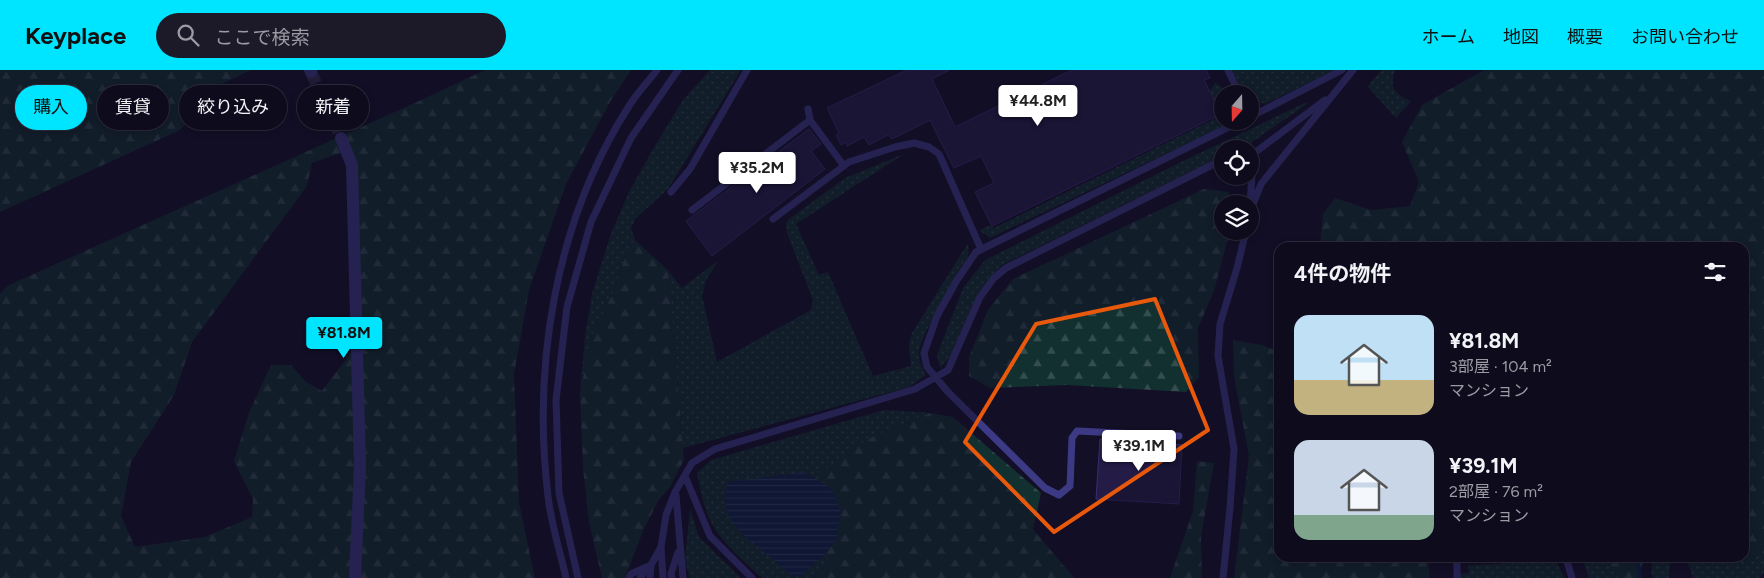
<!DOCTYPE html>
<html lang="ja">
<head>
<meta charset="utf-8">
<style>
  :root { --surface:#0e0b1c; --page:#1c1929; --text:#f1f3f6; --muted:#9b9ba3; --line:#2e2b3b; --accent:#00e5ff }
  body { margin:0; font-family:Figtree,"Noto Sans JP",sans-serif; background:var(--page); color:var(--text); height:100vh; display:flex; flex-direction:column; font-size:19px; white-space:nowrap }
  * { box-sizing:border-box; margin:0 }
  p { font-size:16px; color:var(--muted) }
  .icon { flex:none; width:28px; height:28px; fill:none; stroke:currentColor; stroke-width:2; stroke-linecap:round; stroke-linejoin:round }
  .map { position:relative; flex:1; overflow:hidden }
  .details { position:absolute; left:1274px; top:172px; width:475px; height:320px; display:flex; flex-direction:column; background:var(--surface); border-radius:15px; box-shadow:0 2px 8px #0003,0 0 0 1px var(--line) }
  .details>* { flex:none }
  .top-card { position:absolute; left:15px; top:15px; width:475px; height:45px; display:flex; gap:10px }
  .needle { width:32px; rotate:200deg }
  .buttons { position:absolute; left:1214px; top:15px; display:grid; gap:10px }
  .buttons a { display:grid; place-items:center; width:45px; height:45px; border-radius:50%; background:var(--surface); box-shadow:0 2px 8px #0003,0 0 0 1px var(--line); font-size:25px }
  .price { position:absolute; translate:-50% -42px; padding:0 11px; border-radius:5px; background:#fff; color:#222; font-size:16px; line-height:32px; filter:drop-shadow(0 1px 2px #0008) }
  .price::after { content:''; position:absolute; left:50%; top:30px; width:15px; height:11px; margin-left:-8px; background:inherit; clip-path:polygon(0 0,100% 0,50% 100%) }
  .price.selected { background:var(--accent); color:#111 }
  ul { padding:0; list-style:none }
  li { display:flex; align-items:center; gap:15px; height:125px; padding:0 20px }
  li span { display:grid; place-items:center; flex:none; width:140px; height:100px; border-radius:15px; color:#555 }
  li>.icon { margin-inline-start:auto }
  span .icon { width:60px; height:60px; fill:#fffc; stroke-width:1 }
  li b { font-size:21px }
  h2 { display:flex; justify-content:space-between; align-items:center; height:60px; padding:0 20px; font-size:21px }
  .chip { padding:0 18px; border-radius:22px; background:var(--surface); box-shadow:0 2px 8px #0003,0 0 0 1px var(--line); font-size:18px; line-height:45px }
  .chip.selected { background:var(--accent); color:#111 }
  header { display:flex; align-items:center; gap:30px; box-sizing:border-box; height:70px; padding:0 25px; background:var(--accent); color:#111 }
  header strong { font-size:24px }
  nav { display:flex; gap:28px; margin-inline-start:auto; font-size:18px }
  .search { width:350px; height:45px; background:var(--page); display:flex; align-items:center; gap:12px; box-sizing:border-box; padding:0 18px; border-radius:28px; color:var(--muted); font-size:19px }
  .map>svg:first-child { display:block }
</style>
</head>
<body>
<header>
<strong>Keyplace</strong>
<div class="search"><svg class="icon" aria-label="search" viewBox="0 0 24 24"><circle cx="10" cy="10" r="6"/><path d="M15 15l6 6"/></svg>ここで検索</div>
<nav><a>ホーム</a><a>地図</a><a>概要</a><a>お問い合わせ</a></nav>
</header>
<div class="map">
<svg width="1764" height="508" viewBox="0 0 1764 508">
  <defs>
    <pattern id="green-dots" width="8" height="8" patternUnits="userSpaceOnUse" patternTransform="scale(1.25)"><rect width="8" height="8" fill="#12302f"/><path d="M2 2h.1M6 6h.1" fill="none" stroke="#344d4e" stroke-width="1.8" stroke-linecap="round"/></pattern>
    <pattern id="forest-firs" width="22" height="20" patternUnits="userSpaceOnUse" patternTransform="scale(1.25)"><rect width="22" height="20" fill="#12302f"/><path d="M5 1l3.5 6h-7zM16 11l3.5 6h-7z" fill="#344d4e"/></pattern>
    <pattern id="water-rules" width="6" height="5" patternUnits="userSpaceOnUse" patternTransform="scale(1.25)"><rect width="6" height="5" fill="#0c2248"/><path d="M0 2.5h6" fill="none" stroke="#2f4163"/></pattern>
  </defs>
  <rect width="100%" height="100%" fill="#130f26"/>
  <path fill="url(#green-dots)" d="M710,0H741L668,119L635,149L631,158L635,170L626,183L614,221L592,265L580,323L585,267L592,224L611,164L629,122L652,81L683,30Z
    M1232,0H1335L1265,34L1250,29V24H1245L1242,21Z
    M1382,0H1395C1389,18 1395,24 1411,31L1396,48L1368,17L1370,13Z
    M1215,13L1226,20L1228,24H1222V51H1232L1226,55L990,168L979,160L991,155L994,158L1220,46L1209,22Z
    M1307,32V34L1252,72L1248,79H1222V86L1002,195C992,205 982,216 976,229C965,252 960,280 940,298L937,285L963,218L985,190L1183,91Z
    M904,84L796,154L819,205L828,202L873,306L911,296L909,274L912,263L968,173C970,189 967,187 959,200C951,216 919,269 919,283C919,291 923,299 926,305L909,317L683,378L668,200L682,218L719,190L706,210L702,226L717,292L811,240L813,230L787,163L786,153L789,149L845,108Z
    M884,340L930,343L868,369L830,445L824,495L814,508H762C745,492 725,476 713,456C705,444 700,418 697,403L711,390Z
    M690,439L699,467L741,508H690L685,491Z
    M1764,483V502L1760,508H1693L1686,488H1738L1739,491Z
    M1502,488H1555L1564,508H1458L1459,504L1469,503L1468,495L1502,494Z
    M1582,488H1604L1619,508H1589Z
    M1653,488H1670L1669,508H1653L1651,501Z"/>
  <path fill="url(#forest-firs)" fill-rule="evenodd" d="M0,0H251L214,18L180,60L0,142Z
    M485,0H631L610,32L566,114L529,220L514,304L519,433L535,508H0V224L7,216L417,32ZM343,82L358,100L352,281L322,321L306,312L291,295H271L249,343L234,391L253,429L252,447L205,467L135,477L121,446L131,392L174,325L192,272L307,116L312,93Z
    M1484,0H1764V483L1739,491L1738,488H1744V178L1320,177L1323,144L1335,128L1371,140L1410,136L1419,112L1402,72L1422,35Z
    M1204,119L1229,122V134H1222V161H1230L1214,221L1198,258L1199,307L1186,322L1067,315L990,318L969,306V287L988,240L1013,209Z
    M635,170L668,200L684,390L670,417L658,431L643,461L625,508H602L589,452L583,398L580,323L592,265L614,221L626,183Z
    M1233,270L1262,275L1279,282V488H1428L1430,508H1234L1249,386L1234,307Z
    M930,343L953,347L1041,423L1033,459L1074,508H814L824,495L830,445L821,402L868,369Z
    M1197,391L1214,393L1201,466L1202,508H1170L1193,441Z
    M1604,488H1644L1639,508H1619Z"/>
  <path fill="url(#water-rules)" d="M804,402L831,418L841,442L836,470L823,487L811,496L800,507L792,505C781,496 769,487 758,477C735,459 719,444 728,412Z"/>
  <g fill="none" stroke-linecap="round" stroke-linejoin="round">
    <path stroke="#0c2248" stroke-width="4" d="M1640,508L1638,495L1640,488"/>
  </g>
  <path fill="#241b47" stroke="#3b2d73" d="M907,0H949L932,9L955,57L1072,0H1206L1210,8L1204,10L1221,44L992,156L975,122L994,113L981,86L954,98L930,50L892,69L888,65L869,75L864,67L847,76L846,72L841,75L836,65L839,63L827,38Z
    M809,59L821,74L811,81L825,99L712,186L686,151Z
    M1100,369L1182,375L1179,434L1096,429Z"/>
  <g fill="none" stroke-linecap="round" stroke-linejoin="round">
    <path stroke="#312d47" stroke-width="12" stroke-dasharray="12 6" stroke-linecap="butt" d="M311,2L341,68"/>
    <path stroke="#3d3a85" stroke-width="7" d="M1228,0L1239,24
      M808,39L810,50L844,96
      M1250,47L1342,0
      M1250,83L1257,81L1325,30
      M1250,101L1252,104L1250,136
      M671,122L690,99L747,0
      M692,140L810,50
      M1250,142L1261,114L1353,0
      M773,149L849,92L895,77L914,73L929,77L939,84L981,179
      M1179,366L1077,361L1072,368L1070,416L1059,425L1045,418L948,322L927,297L924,283L937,246L957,210L976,182L1241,51
      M685,406L710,466L752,508
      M676,425L683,508
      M1566,488L1572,508
      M566,508C560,481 551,454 548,426C532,293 556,150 629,36C637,23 648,12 657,0
      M578,508L559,423L556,330L567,237L591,152L631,68L678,0
      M629,508L631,504L651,495
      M640,508L647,498
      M650,508L651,495L661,477
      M663,508L661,477L666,445L675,422L692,393L715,379L915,319L948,300L980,227L994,208L1006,198L1222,90
      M672,508L671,504L678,482
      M1223,508L1230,438L1234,379L1218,286L1220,254L1237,198L1246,161
      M1457,508V488"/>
    <path stroke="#3d3a85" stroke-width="12" d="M310,0L311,2
      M341,68L352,95L360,396L355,508"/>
  </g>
  <path d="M0 0H1764V508H0ZM1155,229L1208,360L1054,462L965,372L1036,254Z" fill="#130f26" fill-opacity=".55" fill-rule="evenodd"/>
  <path fill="none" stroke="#e8590c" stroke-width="4" stroke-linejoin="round" d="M1155,229L1208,360L1054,462L965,372L1036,254Z"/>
</svg>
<div class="buttons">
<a><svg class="needle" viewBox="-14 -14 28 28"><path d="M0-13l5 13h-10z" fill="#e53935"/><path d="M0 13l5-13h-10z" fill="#9b9ba3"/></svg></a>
<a><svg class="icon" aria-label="locate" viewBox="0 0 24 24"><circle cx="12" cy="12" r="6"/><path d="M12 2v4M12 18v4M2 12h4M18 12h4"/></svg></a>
<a><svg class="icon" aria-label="layers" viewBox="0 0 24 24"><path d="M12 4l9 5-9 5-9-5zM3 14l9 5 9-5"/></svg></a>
</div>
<b class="price" style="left:1038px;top:57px">¥44.8M</b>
<b class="price" style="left:757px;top:124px">¥35.2M</b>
<b class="price selected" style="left:344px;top:289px">¥81.8M</b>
<b class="price" style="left:1139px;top:402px">¥39.1M</b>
<div class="top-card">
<a class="chip selected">購入</a>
<a class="chip">賃貸</a>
<a class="chip">絞り込み</a>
<a class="chip">新着</a>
</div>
<section class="details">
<h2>4件の物件<svg class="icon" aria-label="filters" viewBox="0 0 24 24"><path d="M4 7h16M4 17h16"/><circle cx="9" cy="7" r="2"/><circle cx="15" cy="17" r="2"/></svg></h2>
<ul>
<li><span style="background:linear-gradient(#bfe0f5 65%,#c2b280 0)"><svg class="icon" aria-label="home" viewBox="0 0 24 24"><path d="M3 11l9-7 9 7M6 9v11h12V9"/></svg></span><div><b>¥81.8M</b><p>3部屋 · 104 m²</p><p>マンション</p></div></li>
<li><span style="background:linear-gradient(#c9d6e8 75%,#7fa58c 0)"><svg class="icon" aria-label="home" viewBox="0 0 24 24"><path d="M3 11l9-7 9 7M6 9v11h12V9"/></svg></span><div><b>¥39.1M</b><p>2部屋 · 76 m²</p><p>マンション</p></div></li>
</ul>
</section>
</div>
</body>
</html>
